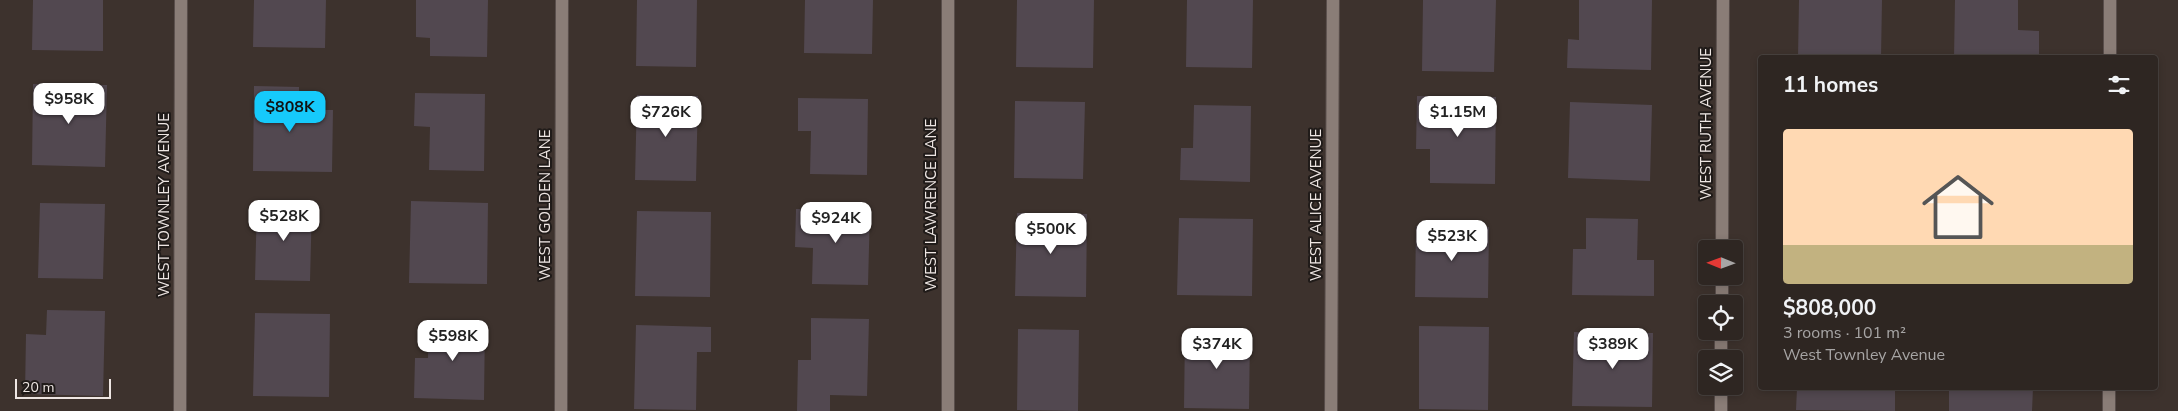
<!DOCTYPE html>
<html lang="en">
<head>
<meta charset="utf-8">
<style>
  :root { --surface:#2e2622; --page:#3a322f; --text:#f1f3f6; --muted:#a7a5a5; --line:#494340; --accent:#16cafb }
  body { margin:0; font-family:"Nunito Sans",sans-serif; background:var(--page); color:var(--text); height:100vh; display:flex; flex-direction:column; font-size:19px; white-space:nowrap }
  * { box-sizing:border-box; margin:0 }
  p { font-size:16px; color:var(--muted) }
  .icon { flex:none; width:28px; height:28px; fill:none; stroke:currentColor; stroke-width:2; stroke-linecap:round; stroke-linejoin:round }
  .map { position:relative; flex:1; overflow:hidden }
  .details { position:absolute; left:1758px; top:55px; width:400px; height:335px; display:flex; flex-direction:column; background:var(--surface); border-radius:5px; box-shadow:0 2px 8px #0003,0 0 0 1px var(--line) }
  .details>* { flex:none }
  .needle { width:32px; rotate:271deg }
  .buttons { position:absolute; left:1698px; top:240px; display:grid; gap:10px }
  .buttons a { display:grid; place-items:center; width:45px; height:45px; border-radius:5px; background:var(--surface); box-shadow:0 2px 8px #0003,0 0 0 1px var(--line); font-size:25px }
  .scale { position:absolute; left:15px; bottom:12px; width:96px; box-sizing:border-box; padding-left:5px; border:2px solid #eee6e3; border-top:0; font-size:14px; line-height:18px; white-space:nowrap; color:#eee6e3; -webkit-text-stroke:4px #201b19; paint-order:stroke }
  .price { position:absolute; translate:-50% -42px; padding:0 11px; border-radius:10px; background:#fff; color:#222; font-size:16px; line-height:32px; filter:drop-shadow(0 1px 2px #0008) }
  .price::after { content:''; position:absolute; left:50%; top:30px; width:15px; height:11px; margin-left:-8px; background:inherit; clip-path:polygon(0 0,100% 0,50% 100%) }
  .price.active { background:var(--accent); color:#111 }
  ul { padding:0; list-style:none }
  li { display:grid; align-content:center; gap:10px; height:265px; padding:0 25px }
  li span { display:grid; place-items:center; height:155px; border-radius:5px; color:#555 }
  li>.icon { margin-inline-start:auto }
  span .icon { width:90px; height:90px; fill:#fffc; stroke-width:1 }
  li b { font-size:21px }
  h2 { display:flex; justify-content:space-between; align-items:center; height:60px; padding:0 25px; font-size:21px }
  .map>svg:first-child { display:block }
</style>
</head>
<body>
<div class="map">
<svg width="2178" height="411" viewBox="0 0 2178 411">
  <rect width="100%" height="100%" fill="#3d322d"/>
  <path fill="#524850" d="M33,0H103V51L32,50Z
    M254,0H326L325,48L253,47Z
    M416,0H488L487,57L430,56V38L416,37Z
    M637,0H697L696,67L636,66Z
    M805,0H873L872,54L804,53Z
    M1017,0H1094L1093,68L1016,67Z
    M1187,0H1253L1252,68L1186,67Z
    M1423,0H1496L1494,72L1422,71Z
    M1579,0H1652L1651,70L1567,68L1568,39L1579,40Z
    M1799,0H1882L1881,58H1798Z
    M1955,0H2018V30L2039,31V58H1954Z
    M33,84L107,85L105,167L32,165Z
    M254,86L299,87V110H333L332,172L253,171Z
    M415,93L485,94L484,171L429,170L430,127L414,126Z
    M637,95L698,96L696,181L635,180Z
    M1417,96L1496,97L1495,184L1430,183V149H1416Z
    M798,98L868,99L867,175L810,174L811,131H798Z
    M1015,101L1085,102L1083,179L1014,178Z
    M1570,102L1652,105L1650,181L1568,178Z
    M1194,105L1251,106L1250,182L1180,180L1181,148H1193Z
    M411,201L488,203L487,284L409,283Z
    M40,203L105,204L103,279L38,278Z
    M257,203L312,204L310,281L255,280Z
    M796,209L870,210L868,285L812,284L813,248L795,247Z
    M637,211L711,212L710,297L635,296Z
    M1017,213L1087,214L1086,297L1015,296Z
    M1179,218L1253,219L1252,296L1177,295Z
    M1586,218L1638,219L1637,260H1654V296L1572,295L1573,249H1586Z
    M1416,226L1489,227L1488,298L1415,297Z
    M47,310L105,311L103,396L25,394L26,334L46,335Z
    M255,313L330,314L329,397L253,396Z
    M811,318L869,319L867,396L830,395V411H797L798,360H811Z
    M429,321L485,322L484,400L414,398L415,358H428Z
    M636,325L711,327V352H697L696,410L634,409Z
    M1419,326L1489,327L1488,410L1419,409Z
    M1018,329L1079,330L1078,411L1017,410Z
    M1185,331L1250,333L1249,409L1184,408Z
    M1574,332L1653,333L1652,407L1572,406Z
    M1797,388H1895V411L1796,410Z
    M1949,388H2033L2032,411H1949Z"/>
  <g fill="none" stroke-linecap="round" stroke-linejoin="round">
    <defs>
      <path id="minor" d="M2110,58V0
        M1722,249L1723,0
        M1722,304V276
        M1721,359V331
        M180,411L181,0
        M561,411L562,0
        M948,411V0
        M1331,411L1333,0
        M1721,411V386
        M2109,411V388"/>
    </defs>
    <use href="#minor" stroke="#594e4b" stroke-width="14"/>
    <use href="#minor" stroke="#8a7d77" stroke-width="12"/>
  </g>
  <g text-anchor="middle" stroke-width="4" stroke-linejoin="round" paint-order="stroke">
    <g font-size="15" fill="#eee6e3" stroke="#201b19">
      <text transform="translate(1706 124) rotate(-90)" y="5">WEST RUTH AVENUE</text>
      <text transform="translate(164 205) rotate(-90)" y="5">WEST TOWNLEY AVENUE</text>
      <text transform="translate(545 205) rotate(-90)" y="5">WEST GOLDEN LANE</text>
      <text transform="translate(931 205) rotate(-90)" y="5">WEST LAWRENCE LANE</text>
      <text transform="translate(1316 205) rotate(-90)" y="5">WEST ALICE AVENUE</text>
    </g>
  </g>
</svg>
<div class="buttons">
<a><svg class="needle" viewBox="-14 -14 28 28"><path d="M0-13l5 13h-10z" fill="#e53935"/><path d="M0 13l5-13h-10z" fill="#a7a5a5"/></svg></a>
<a><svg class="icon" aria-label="locate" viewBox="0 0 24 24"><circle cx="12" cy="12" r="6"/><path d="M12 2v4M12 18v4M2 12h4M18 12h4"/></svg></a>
<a><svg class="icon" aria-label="layers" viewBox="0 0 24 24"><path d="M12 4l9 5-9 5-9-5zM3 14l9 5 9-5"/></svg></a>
</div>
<div class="scale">20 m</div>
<b class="price" style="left:69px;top:125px">$958K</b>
<b class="price active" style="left:290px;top:133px">$808K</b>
<b class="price" style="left:666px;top:138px">$726K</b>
<b class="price" style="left:1458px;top:138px">$1.15M</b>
<b class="price" style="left:284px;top:242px">$528K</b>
<b class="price" style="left:836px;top:244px">$924K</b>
<b class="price" style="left:1051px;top:255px">$500K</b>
<b class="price" style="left:1452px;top:262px">$523K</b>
<b class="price" style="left:453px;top:362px">$598K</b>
<b class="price" style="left:1217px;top:370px">$374K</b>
<b class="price" style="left:1613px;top:370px">$389K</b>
<section class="details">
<h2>11 homes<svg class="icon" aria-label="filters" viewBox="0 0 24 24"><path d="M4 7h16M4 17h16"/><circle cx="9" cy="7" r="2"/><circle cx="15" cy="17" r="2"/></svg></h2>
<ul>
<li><span style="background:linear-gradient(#ffd9b3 75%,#c2b280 0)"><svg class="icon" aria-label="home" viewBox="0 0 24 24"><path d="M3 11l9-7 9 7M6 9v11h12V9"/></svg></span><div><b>$808,000</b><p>3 rooms · 101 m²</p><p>West Townley Avenue</p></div></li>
</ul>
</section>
</div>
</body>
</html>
